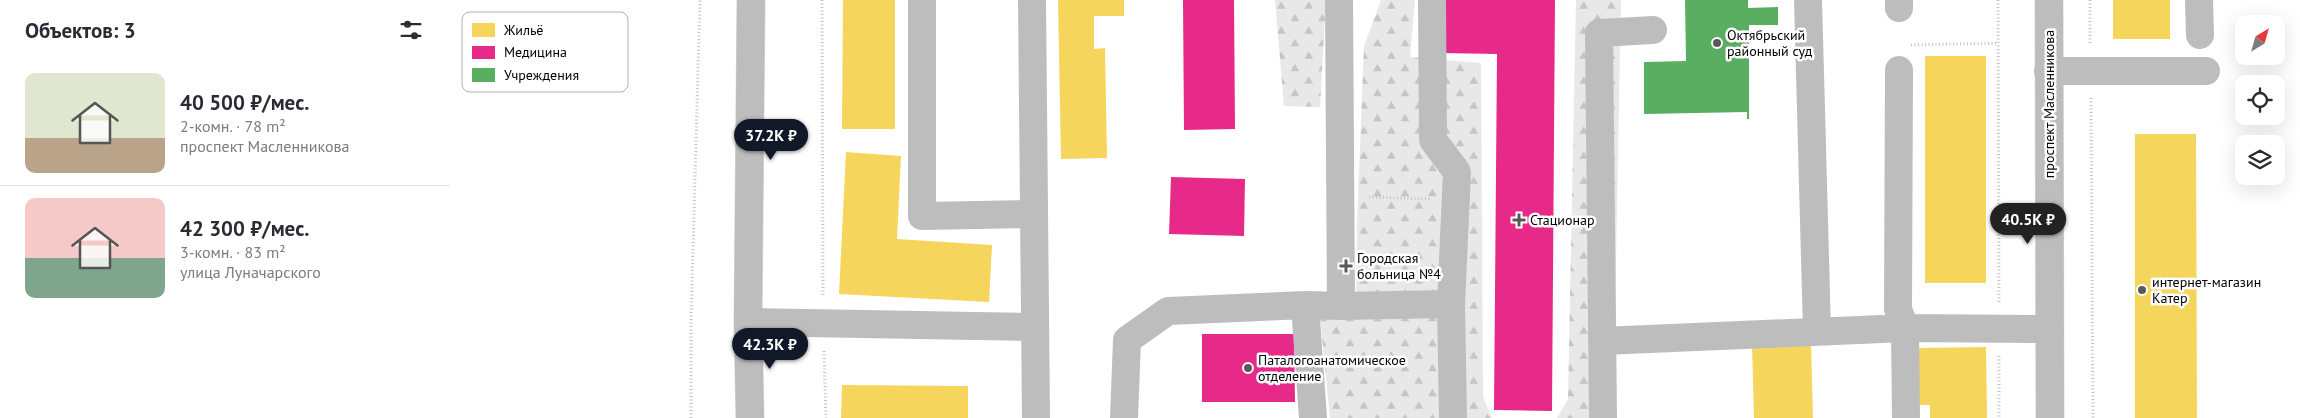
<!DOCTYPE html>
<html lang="ru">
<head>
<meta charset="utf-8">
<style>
  :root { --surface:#fff; --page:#f2f2f3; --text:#2b2b33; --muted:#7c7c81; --line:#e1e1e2; --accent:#111827 }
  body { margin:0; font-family:"PT Sans",sans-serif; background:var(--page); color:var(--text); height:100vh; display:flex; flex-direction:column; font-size:19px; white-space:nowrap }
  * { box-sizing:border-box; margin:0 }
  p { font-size:16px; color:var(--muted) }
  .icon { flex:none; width:28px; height:28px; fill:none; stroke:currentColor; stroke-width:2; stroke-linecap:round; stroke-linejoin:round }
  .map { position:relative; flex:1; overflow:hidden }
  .panel { display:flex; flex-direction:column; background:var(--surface); width:450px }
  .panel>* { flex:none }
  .needle { width:32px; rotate:37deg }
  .controls { position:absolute; left:1785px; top:15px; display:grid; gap:10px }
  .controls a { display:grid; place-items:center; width:50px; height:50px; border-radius:10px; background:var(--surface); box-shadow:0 5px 20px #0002; font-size:25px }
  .price { position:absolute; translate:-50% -42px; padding:0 11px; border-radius:18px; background:var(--accent); color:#fff; font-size:16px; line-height:32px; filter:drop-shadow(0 1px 2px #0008) }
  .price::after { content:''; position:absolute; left:50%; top:30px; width:15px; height:11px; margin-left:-8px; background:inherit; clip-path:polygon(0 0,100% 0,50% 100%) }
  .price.on { background:#222; color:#fff }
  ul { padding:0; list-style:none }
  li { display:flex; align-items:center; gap:15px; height:125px; padding:0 25px }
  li+li { border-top:1px solid var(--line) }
  li span { display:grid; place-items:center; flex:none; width:140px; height:100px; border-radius:10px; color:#555 }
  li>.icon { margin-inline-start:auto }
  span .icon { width:60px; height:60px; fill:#fffc; stroke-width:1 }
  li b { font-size:21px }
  h2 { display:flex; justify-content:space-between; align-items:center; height:60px; padding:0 25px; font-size:21px }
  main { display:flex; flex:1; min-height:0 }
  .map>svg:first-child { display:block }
</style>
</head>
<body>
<main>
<section class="panel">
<h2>Объектов: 3<svg class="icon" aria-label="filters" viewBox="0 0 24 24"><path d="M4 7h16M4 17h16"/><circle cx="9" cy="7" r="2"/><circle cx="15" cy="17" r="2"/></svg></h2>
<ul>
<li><span style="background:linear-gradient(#dfe7d0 65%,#b9a48a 0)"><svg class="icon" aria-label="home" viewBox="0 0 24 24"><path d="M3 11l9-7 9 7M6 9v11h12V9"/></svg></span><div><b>40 500 ₽/мес.</b><p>2-комн. · 78 m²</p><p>проспект Масленникова</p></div></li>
<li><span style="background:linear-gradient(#f6c9c9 60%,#7fa58c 0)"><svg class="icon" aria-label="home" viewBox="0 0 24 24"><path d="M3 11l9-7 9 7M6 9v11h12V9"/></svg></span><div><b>42 300 ₽/мес.</b><p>3-комн. · 83 m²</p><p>улица Луначарского</p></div></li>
</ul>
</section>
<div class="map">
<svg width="1850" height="418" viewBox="0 0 1850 418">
  <defs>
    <pattern id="forest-firs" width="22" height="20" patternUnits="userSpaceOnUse" patternTransform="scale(1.25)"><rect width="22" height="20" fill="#e8e8e8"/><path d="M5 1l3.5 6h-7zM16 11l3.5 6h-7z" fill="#c5c5c5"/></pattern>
  </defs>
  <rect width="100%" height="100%" fill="#fff"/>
  <path fill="url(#forest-firs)" d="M825,0H876L870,107L834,106Z
    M931,0H965L960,57L1031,63L1033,397L1042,418H880L870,318H906L907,223L914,46Z
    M1126,0H1171L1163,418H1101H1107L1118,399Z"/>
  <path fill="#f6d55c" d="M393,0H445V129H392Z
    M608,0H674V16H644V49L655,48L657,158L611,159Z
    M1663,0H1720V39H1663Z
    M1475,56H1536V283H1475Z
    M1685,134H1746L1747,418H1685Z
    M396,152L451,156L447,239L542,245L539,302L389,294Z
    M1361,343L1363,418H1304L1302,344Z
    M1536,347L1537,418H1480V405H1468L1467,348Z
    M392,385L518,386V418H391Z"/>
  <path fill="#e7298a" d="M733,0H784L785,129L734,130Z
    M991,0H1105L1102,411L1044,410L1047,54L990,53Z
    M721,177L795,179L794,236L719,234Z
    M752,334H844L845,402H752Z"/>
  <path fill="#5aae61" d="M1235,0H1298V8L1328,7V25H1299V119H1297V112L1194,114V62L1236,61Z"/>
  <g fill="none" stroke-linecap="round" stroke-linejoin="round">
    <defs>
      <path id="major" d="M1599,0L1600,418
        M300,418L298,322L301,0"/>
    </defs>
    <use href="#major" stroke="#dbdbdb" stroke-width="29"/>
    <path stroke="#c2c2c2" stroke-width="3" stroke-dasharray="1 2.5" stroke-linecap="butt" d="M372,0L373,297
      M1548,0L1549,302
      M1640,0V44
      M1461,45L1548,43
      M1641,98L1643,418
      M919,197L980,199
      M374,351L376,418
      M1549,356V418
      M241,418V320L250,0"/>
    <path stroke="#bdbdbd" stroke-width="28" d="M472,0V216L584,214
      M582,0L586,418
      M1358,0L1367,331
      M1749,0L1750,35
      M1449,8V0
      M1449,70L1448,309L1455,328L1456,418
      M1598,71H1756
      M1001,304L1003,418
      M891,306L1001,304L1007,172L983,140L982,0
      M298,322L585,327
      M1152,341L1455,328L1600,329
      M674,418L677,340L718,311L855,305
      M863,418L855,305L891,306L889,0
      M1153,418L1149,33L1203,30"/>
    <use href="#major" stroke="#bdbdbd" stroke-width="28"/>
  </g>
  <g fill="#595959" stroke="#fff" stroke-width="2">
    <circle cx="1267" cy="43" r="5"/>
    <path d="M1066.5 212.5h5v5h5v5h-5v5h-5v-5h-5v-5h5z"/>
    <path d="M893.5 258.5h5v5h5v5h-5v5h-5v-5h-5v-5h5z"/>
    <circle cx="1692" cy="290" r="5"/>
    <circle cx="798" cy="368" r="5"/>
  </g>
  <g text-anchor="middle" stroke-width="5" stroke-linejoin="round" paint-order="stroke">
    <g font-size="14" fill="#000" stroke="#fff" text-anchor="start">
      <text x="1277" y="40">Октябрьский<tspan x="1277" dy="16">районный суд</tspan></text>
      <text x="1080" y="225">Стационар</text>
      <text x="907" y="263">Городская<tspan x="907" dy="16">больница №4</tspan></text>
      <text x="1702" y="287">интернет-магазин<tspan x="1702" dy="16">Катер</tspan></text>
      <text x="808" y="365">Паталогоанатомическое<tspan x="808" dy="16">отделение</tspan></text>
    </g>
    <g font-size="14" fill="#000" stroke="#fff">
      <text transform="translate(1599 104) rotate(-90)" y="5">проспект Масленникова</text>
    </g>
  </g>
  <rect x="12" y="12" width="166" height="80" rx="8" fill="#fff" stroke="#b2b2b2" stroke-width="1"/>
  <rect x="22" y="23" width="23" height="14" fill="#f6d55c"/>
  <rect x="22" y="46" width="23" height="13" fill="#e7298a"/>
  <rect x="22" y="68" width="23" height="14" fill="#5aae61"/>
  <g font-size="14" fill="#000">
    <text x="54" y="35">Жильё</text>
    <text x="54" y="57">Медицина</text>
    <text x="54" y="80">Учреждения</text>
  </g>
</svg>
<div class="controls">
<a><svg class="needle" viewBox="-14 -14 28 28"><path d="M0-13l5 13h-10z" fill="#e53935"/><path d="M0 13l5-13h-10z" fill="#7c7c81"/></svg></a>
<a><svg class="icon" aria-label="locate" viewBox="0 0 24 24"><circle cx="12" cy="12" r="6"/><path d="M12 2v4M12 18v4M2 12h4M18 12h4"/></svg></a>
<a><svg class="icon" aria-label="layers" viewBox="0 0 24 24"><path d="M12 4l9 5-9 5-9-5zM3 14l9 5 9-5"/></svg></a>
</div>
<b class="price" style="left:321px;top:161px">37.2K ₽</b>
<b class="price on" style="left:1578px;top:245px">40.5K ₽</b>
<b class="price" style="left:320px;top:370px">42.3K ₽</b>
</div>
</main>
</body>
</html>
